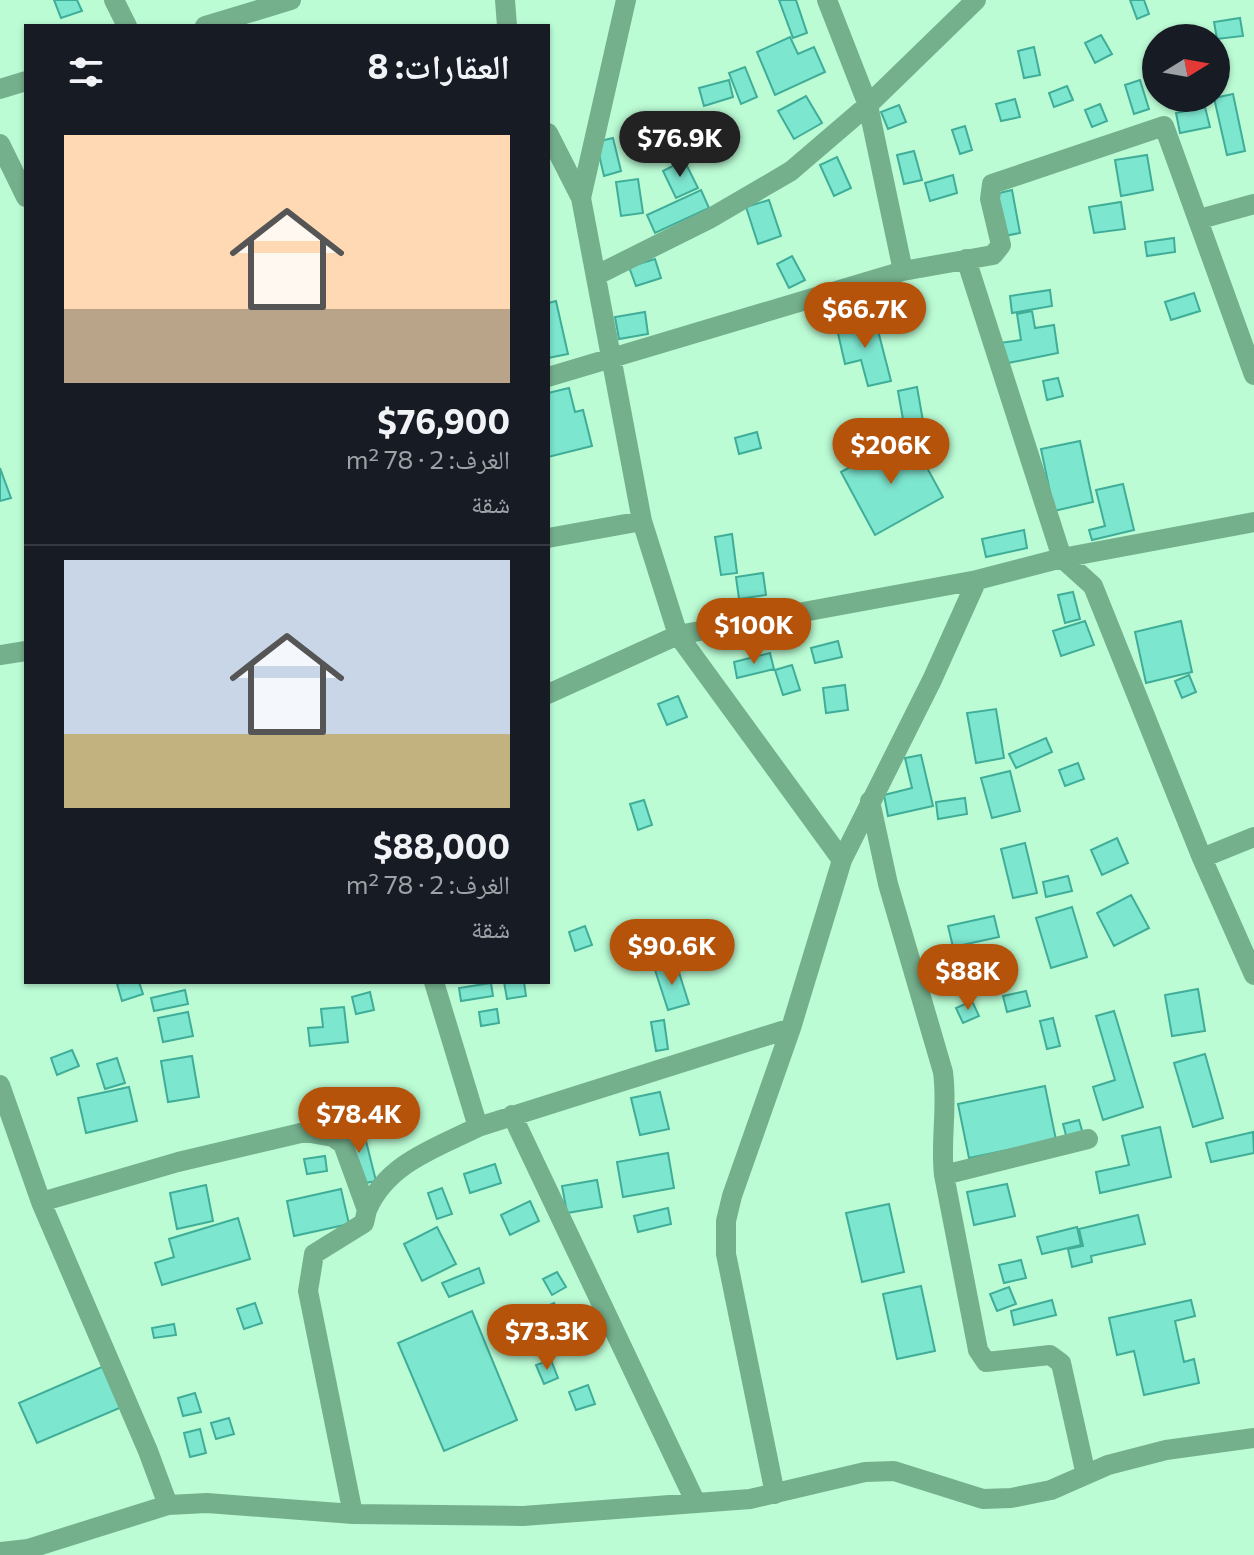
<!DOCTYPE html>
<html lang="ar">
<head>
<meta charset="utf-8">
<style>
  :root { --surface:#171b24; --page:#20242c; --text:#f1f3f6; --muted:#9ea1a6; --line:#363941; --accent:#b45309 }
  body { margin:0; font-family:Commissioner,"Noto Naskh Arabic",sans-serif; background:var(--page); color:var(--text); direction:rtl; height:100vh; display:flex; flex-direction:column; font-size:30px; white-space:nowrap }
  * { box-sizing:border-box; margin:0 }
  p { font-size:26px; color:var(--muted) }
  .icon { flex:none; width:44px; height:44px; fill:none; stroke:currentColor; stroke-width:2; stroke-linecap:round; stroke-linejoin:round }
  .map { position:relative; flex:1; overflow:hidden; direction:ltr }
  .sheet { position:absolute; left:24px; top:24px; width:526px; height:960px; display:flex; flex-direction:column; background:var(--surface); border-radius:0px; box-shadow:0 2px 6px #0004; direction:rtl }
  .sheet>* { flex:none }
  .needle { width:52px; rotate:79deg }
  .buttons { position:absolute; left:1142px; top:24px; display:grid; gap:16px }
  .buttons a { display:grid; place-items:center; width:88px; height:88px; border-radius:50%; background:var(--surface); box-shadow:0 2px 6px #0004; font-size:40px }
  .price { position:absolute; translate:-50% -68px; padding:0 18px; border-radius:28px; background:var(--accent); color:#fff; font-size:26px; line-height:52px; filter:drop-shadow(0 2px 4px #0008) }
  .price::after { content:''; position:absolute; left:50%; top:48px; width:24px; height:18px; margin-left:-12px; background:inherit; clip-path:polygon(0 0,100% 0,50% 100%) }
  .price.selected { background:#222; color:#fff }
  ul { padding:0; list-style:none }
  li { display:grid; align-content:center; gap:16px; height:424px; padding:0 40px }
  li+li { border-top:2px solid var(--line) }
  li span { display:grid; place-items:center; height:248px; border-radius:0px; color:#555 }
  li>.icon { margin-inline-start:auto }
  span .icon { width:144px; height:144px; fill:#fffc; stroke-width:1 }
  li b { font-size:34px }
  h2 { display:flex; justify-content:space-between; align-items:center; height:96px; padding:0 40px; font-size:34px }
  .map>svg:first-child { display:block }
</style>
</head>
<body>
<div class="map">
<svg width="1254" height="1555" viewBox="0 0 1254 1555">
  <rect width="100%" height="100%" fill="#bbfcd5"/>
  <path fill="#7de6cf" stroke="#3fad98" stroke-width="2" d="M54,0H77L82,11L61,18Z
    M779,0H796L807,33L793,38Z
    M1130,0H1144L1149,14L1137,19Z
    M1240,18L1243,36L1217,39L1214,22Z
    M1101,35L1112,54L1095,63L1085,43Z
    M790,37L798,54L814,47L825,72L775,95L757,52Z
    M1034,47L1040,75L1024,78L1018,51Z
    M745,67L757,97L741,104L729,73Z
    M729,80L733,97L704,106L699,88Z
    M1140,80L1149,109L1134,114L1125,85Z
    M1067,86L1073,100L1054,107L1049,93Z
    M1233,94L1245,151L1227,155L1214,98Z
    M806,96L822,123L794,139L778,111Z
    M1015,99L1020,117L1001,121L996,104Z
    M1100,104L1107,121L1092,127L1085,110Z
    M899,105L906,122L888,129L881,112Z
    M1205,107L1210,127L1180,133L1176,113Z
    M965,126L972,150L960,154L952,130Z
    M613,138L621,171L604,176L596,142Z
    M914,151L922,180L904,184L897,155Z
    M1147,155L1153,190L1121,196L1115,160Z
    M837,157L851,188L834,196L820,165Z
    M684,160L698,188L676,198L663,171Z
    M953,175L957,193L930,201L925,183Z
    M638,179L643,213L621,216L616,182Z
    M701,190L709,208L655,233L647,215Z
    M1012,190L1020,233L999,237L991,195Z
    M769,200L781,236L758,244L746,207Z
    M1121,202L1125,229L1094,233L1089,207Z
    M1174,238L1175,252L1147,256L1145,242Z
    M792,256L805,280L789,288L777,264Z
    M655,259L661,278L636,286L629,267Z
    M1050,290L1052,306L1012,313L1010,296Z
    M1194,293L1200,311L1171,320L1165,302Z
    M556,301L568,354L548,358V303Z
    M1032,311L1035,328L1054,325L1058,353L1003,364L999,343L1021,340L1017,314Z
    M645,312L648,334L619,339L615,317Z
    M875,319L891,381L868,386L861,360L845,364L837,329Z
    M1058,378L1063,396L1047,400L1043,381Z
    M917,387L923,421L904,425L898,391Z
    M569,388L575,412L583,410L592,446L548,457V393Z
    M757,432L761,448L739,454L735,438Z
    M901,439L912,459L920,455L943,497L875,535L841,472Z
    M1080,441L1093,502L1054,511L1041,449Z
    M0,468L11,498L0,501Z
    M1123,484L1134,530L1092,540L1089,530L1105,526L1096,490Z
    M1024,530L1027,548L986,557L982,539Z
    M732,534L737,573L721,575L715,537Z
    M763,573L766,595L739,599L736,577Z
    M1073,592L1080,619L1065,623L1058,595Z
    M1085,621L1094,645L1061,656L1053,631Z
    M1181,621L1192,672L1146,683L1135,632Z
    M838,641L842,657L815,663L811,648Z
    M770,653L774,669L737,678L734,662Z
    M792,665L800,690L783,695L775,670Z
    M1189,675L1196,692L1182,698L1175,681Z
    M845,685L848,710L826,713L823,688Z
    M678,696L687,717L667,725L658,704Z
    M996,709L1004,758L976,763L967,713Z
    M1046,738L1052,752L1016,768L1009,754Z
    M921,755L933,806L888,816L884,795L912,788L905,758Z
    M1078,763L1084,779L1065,786L1059,770Z
    M1010,771L1020,811L992,818L981,778Z
    M965,798L967,814L938,819L936,802Z
    M644,800L652,825L638,830L630,804Z
    M1117,838L1128,863L1102,875L1091,850Z
    M1025,843L1037,893L1013,898L1001,849Z
    M1068,876L1072,891L1046,897L1043,882Z
    M1131,895L1149,928L1114,946L1097,913Z
    M1072,907L1087,957L1051,968L1036,918Z
    M994,916L999,937L953,947L948,926Z
    M585,926L592,945L575,951L569,932Z
    M676,963L689,1004L668,1010L655,970Z
    M123,982H139L143,994L122,1001L117,984Z
    M504,982H524L526,996L507,999Z
    M491,983L493,996L461,1001L459,988Z
    M1198,989L1205,1031L1172,1036L1165,995Z
    M185,990L188,1004L154,1011L151,998Z
    M1026,991L1030,1006L1007,1012L1003,996Z
    M370,992L374,1010L356,1014L352,997Z
    M972,1001L979,1016L963,1023L956,1008Z
    M344,1007L348,1042L310,1046L308,1028L323,1027L321,1009Z
    M497,1009L499,1023L481,1026L479,1012Z
    M1114,1011L1143,1107L1103,1120L1093,1087L1115,1080L1096,1016Z
    M188,1012L193,1036L163,1042L158,1018Z
    M1053,1018L1060,1046L1047,1049L1040,1021Z
    M664,1020L668,1049L656,1051L651,1022Z
    M72,1050L79,1066L57,1075L51,1058Z
    M1205,1054L1223,1118L1193,1127L1174,1063Z
    M192,1056L199,1097L168,1102L161,1061Z
    M117,1058L125,1083L105,1089L97,1064Z
    M1045,1086L1056,1140L969,1158L958,1104Z
    M129,1087L137,1121L86,1133L78,1098Z
    M660,1092L669,1129L640,1135L631,1098Z
    M1079,1120L1083,1134L1067,1139L1063,1124Z
    M362,1125L376,1181L355,1185L342,1129Z
    M1160,1127L1171,1177L1100,1193L1096,1172L1129,1165L1122,1136Z
    M1253,1132L1254,1153L1211,1162L1206,1143Z
    M668,1153L674,1188L623,1197L617,1162Z
    M325,1156L327,1171L307,1174L304,1159Z
    M495,1164L501,1183L470,1193L464,1174Z
    M597,1180L602,1207L567,1213L562,1186Z
    M1007,1184L1015,1216L974,1225L967,1192Z
    M206,1185L213,1221L177,1229L170,1193Z
    M442,1188L452,1214L437,1219L428,1193Z
    M341,1189L349,1224L294,1236L287,1201Z
    M530,1201L539,1221L510,1235L501,1215Z
    M889,1204L904,1272L862,1282L846,1213Z
    M668,1208L671,1224L638,1232L634,1216Z
    M1138,1215L1145,1244L1091,1256L1092,1262L1072,1267L1068,1249L1083,1246L1079,1229Z
    M238,1218L250,1259L162,1285L155,1263L174,1257L169,1239Z
    M437,1227L456,1264L422,1281L404,1244Z
    M1077,1227L1081,1245L1042,1254L1037,1237Z
    M1021,1260L1026,1278L1004,1283L999,1265Z
    M479,1268L484,1283L449,1297L442,1283Z
    M557,1272L566,1287L552,1295L543,1279Z
    M921,1286L935,1351L897,1359L883,1294Z
    M1009,1287L1016,1304L997,1311L990,1294Z
    M1052,1300L1056,1315L1014,1325L1011,1311Z
    M1191,1300L1195,1316L1175,1321L1184,1362L1194,1359L1199,1383L1144,1395L1134,1351L1117,1355L1109,1318Z
    M255,1303L262,1323L244,1329L237,1309Z
    M554,1303L563,1321L545,1329L536,1311Z
    M472,1311L517,1420L444,1451L398,1343Z
    M174,1324L176,1335L154,1338L152,1328Z
    M551,1360L558,1378L544,1384L536,1365Z
    M111,1363L129,1404L37,1443L19,1403Z
    M588,1385L595,1404L576,1410L569,1392Z
    M195,1393L201,1412L183,1416L178,1398Z
    M229,1418L234,1434L216,1439L211,1423Z
    M200,1429L206,1453L190,1457L184,1433Z"/>
  <g fill="none" stroke-linecap="round" stroke-linejoin="round">
    <path stroke="#75b08d" stroke-width="20" d="M114,0L127,26
      M505,0L507,26
      M827,0L868,105L903,271
      M205,26L291,0
      M0,89L26,81
      M548,133L581,198L642,521L678,635L842,860
      M0,144L26,197
      M581,198L626,0
      M1200,219L1254,204
      M966,259L1062,558L1093,586L1202,858L1254,975
      M597,275L709,219L791,171L868,105L976,0
      M548,377L903,271L993,255L1001,245L990,199L992,184L1164,126L1254,375
      M548,538L642,521
      M0,655L26,651
      M548,694L678,635L977,580L1062,558L1254,522
      M870,801L888,884L943,1072C948,1109 940,1139 944,1175L978,1350L986,1362L1050,1355L1061,1363L1086,1475
      M1202,858L1254,837
      M434,982L478,1127L791,1028
      M0,1085L41,1202L148,1451L168,1505L207,1503L353,1514L523,1516L750,1499L865,1472L894,1471L983,1499L1011,1498L1051,1490L1108,1465L1166,1450L1254,1438
      M512,1115L696,1503
      M944,1175L1088,1139
      M41,1202L178,1162L305,1132L333,1137L343,1144L367,1210C387,1163 436,1148 478,1127
      M775,1494L726,1254V1221L732,1196L791,1028L842,860L932,680L977,580
      M353,1514L308,1291L314,1254L364,1223L367,1210
      M0,1552L28,1549L168,1505"/>
  </g>
</svg>
<div class="buttons">
<a><svg class="needle" viewBox="-14 -14 28 28"><path d="M0-13l5 13h-10z" fill="#e53935"/><path d="M0 13l5-13h-10z" fill="#9ea1a6"/></svg></a>
</div>
<b class="price selected" style="left:680px;top:179px">$76.9K</b>
<b class="price" style="left:865px;top:350px">$66.7K</b>
<b class="price" style="left:891px;top:486px">$206K</b>
<b class="price" style="left:754px;top:666px">$100K</b>
<b class="price" style="left:672px;top:987px">$90.6K</b>
<b class="price" style="left:968px;top:1012px">$88K</b>
<b class="price" style="left:359px;top:1155px">$78.4K</b>
<b class="price" style="left:547px;top:1372px">$73.3K</b>
<section class="sheet">
<h2>العقارات: 8<svg class="icon" aria-label="filters" viewBox="0 0 24 24"><path d="M4 7h16M4 17h16"/><circle cx="9" cy="7" r="2"/><circle cx="15" cy="17" r="2"/></svg></h2>
<ul>
<li><span style="background:linear-gradient(#ffd9b3 70%,#b9a48a 0)"><svg class="icon" aria-label="home" viewBox="0 0 24 24"><path d="M3 11l9-7 9 7M6 9v11h12V9"/></svg></span><div><b>$76,900</b><p>الغرف: 2 · 78 m²</p><p>شقة</p></div></li>
<li><span style="background:linear-gradient(#c9d6e8 70%,#c2b280 0)"><svg class="icon" aria-label="home" viewBox="0 0 24 24"><path d="M3 11l9-7 9 7M6 9v11h12V9"/></svg></span><div><b>$88,000</b><p>الغرف: 2 · 78 m²</p><p>شقة</p></div></li>
</ul>
</section>
</div>
</body>
</html>
